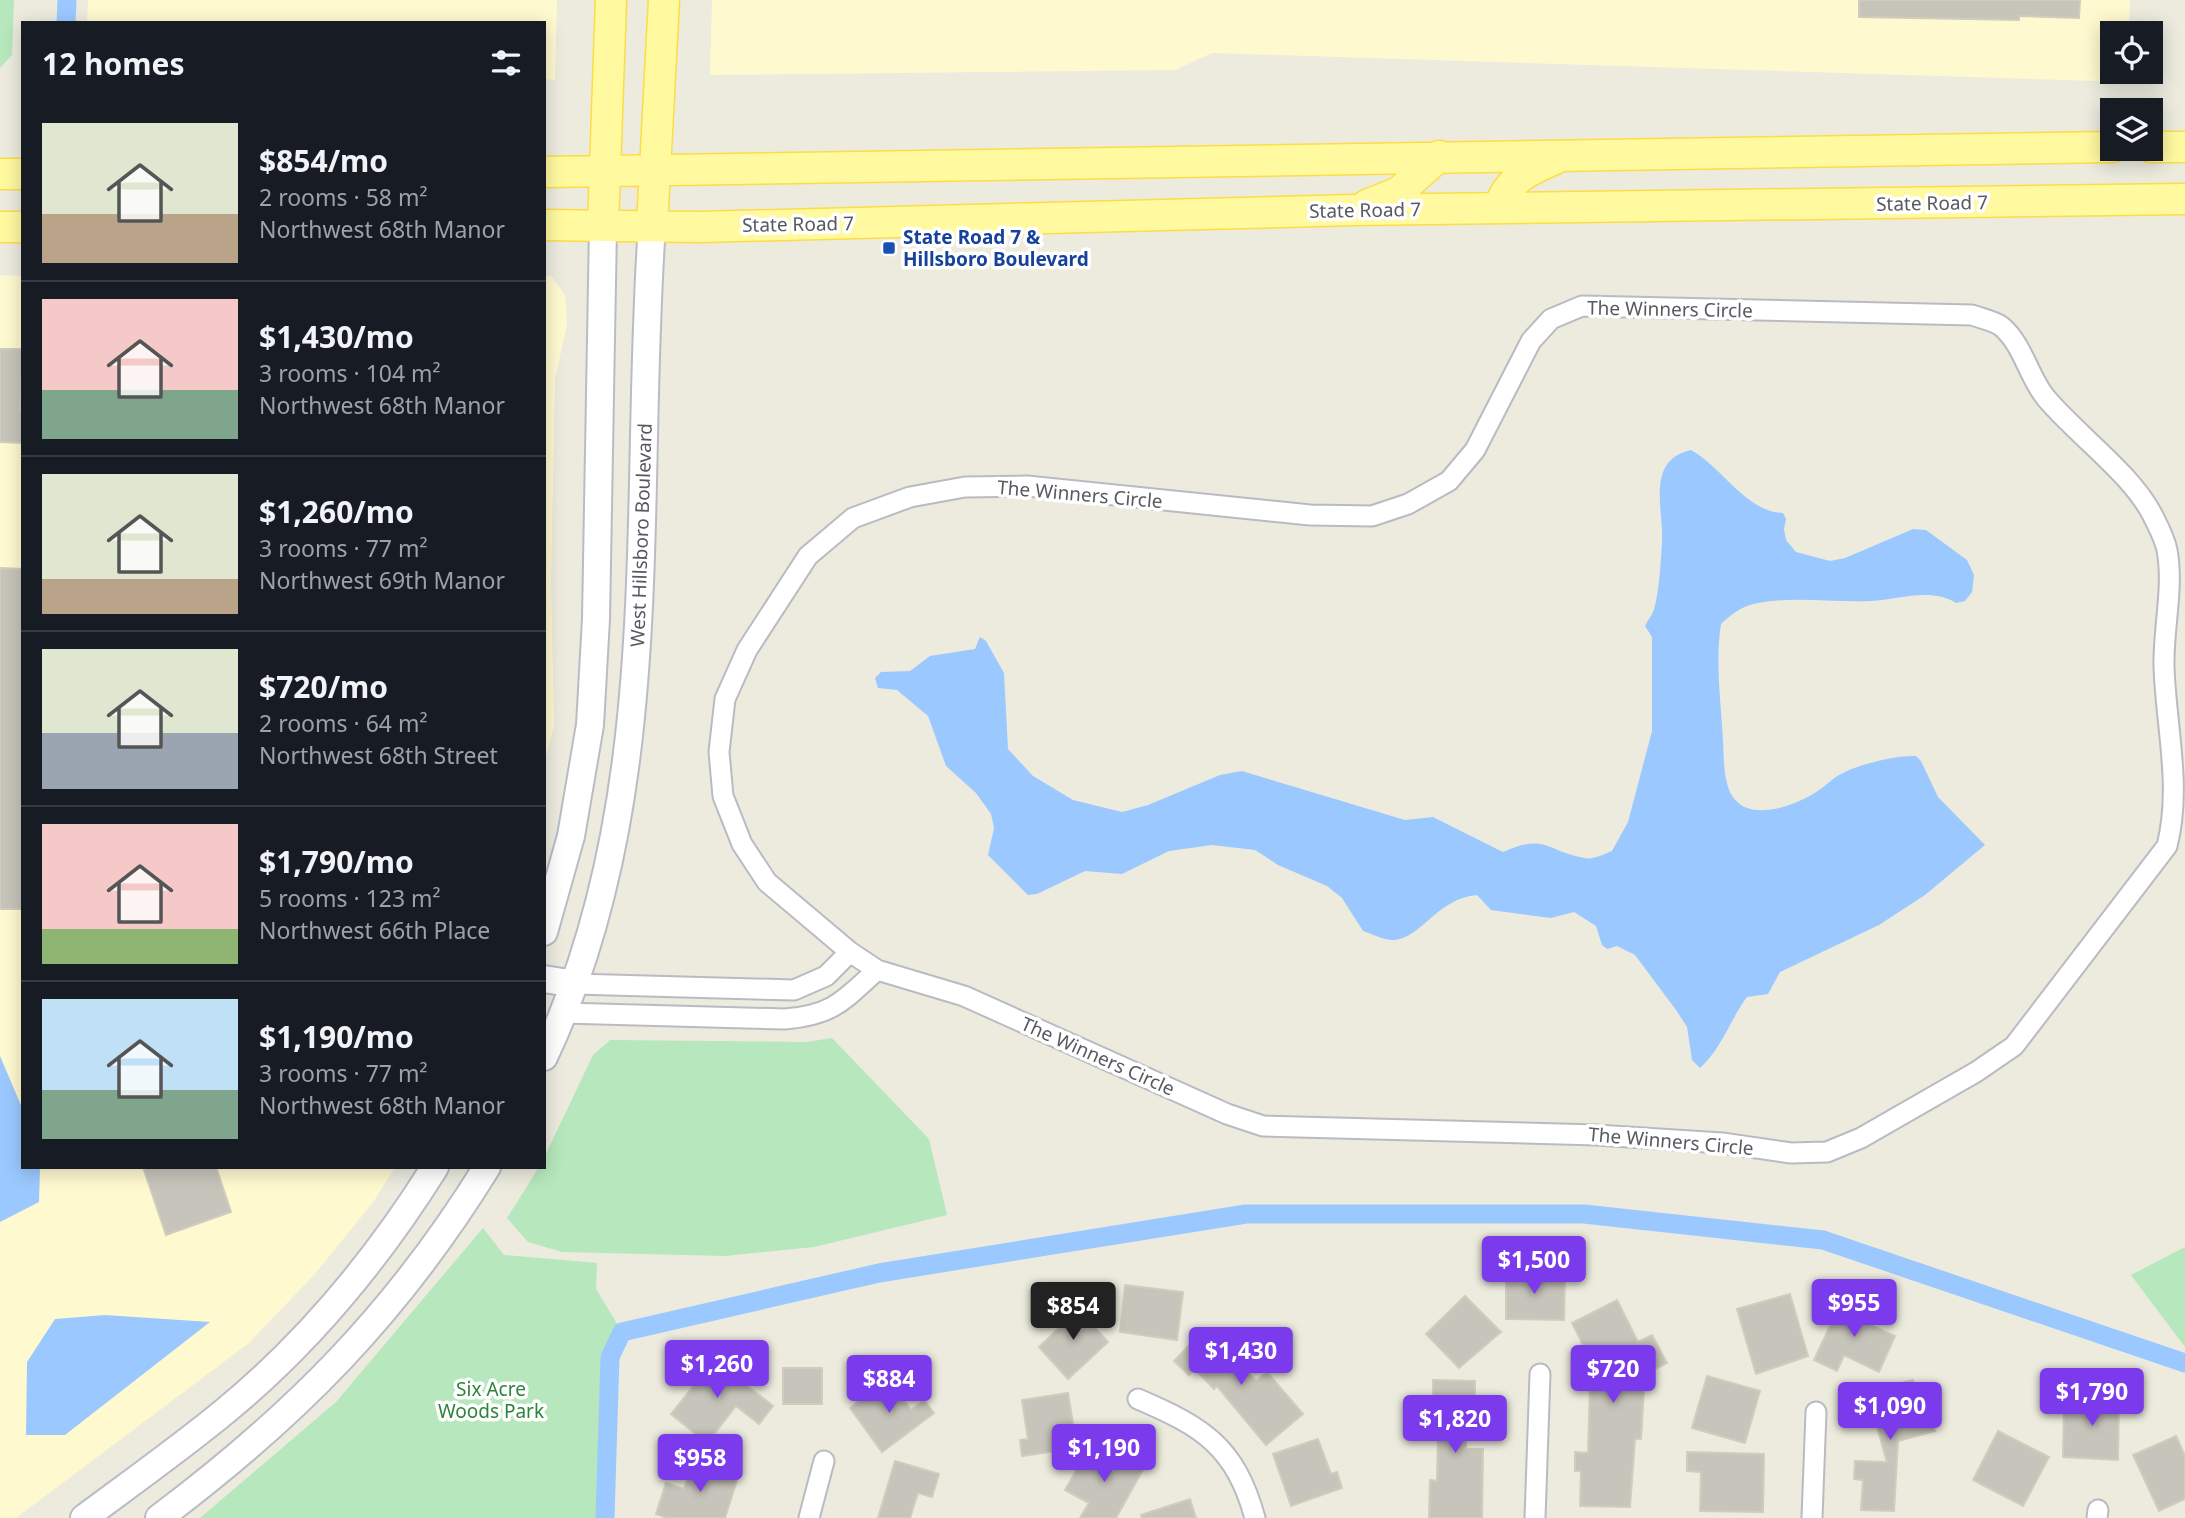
<!DOCTYPE html>
<html lang="en">
<head>
<meta charset="utf-8">
<style>
  :root { --surface:#171b24; --page:#20242c; --text:#f1f3f6; --muted:#9ea1a6; --line:#363941; --accent:#7c3aed }
  body { margin:0; font-family:"Noto Sans",sans-serif; background:var(--page); color:var(--text); height:100vh; display:flex; flex-direction:column; font-size:26px; white-space:nowrap }
  * { box-sizing:border-box; margin:0 }
  p { font-size:23px; color:var(--muted) }
  .icon { flex:none; width:38px; height:38px; fill:none; stroke:currentColor; stroke-width:2; stroke-linecap:round; stroke-linejoin:round }
  .map { position:relative; flex:1; overflow:hidden }
  .drawer { position:absolute; left:21px; top:21px; width:525px; height:1148px; display:flex; flex-direction:column; background:var(--surface); border-radius:0px; box-shadow:0 4px 18px #0003 }
  .drawer>* { flex:none }
  .tools { position:absolute; left:2100px; top:21px; display:grid; gap:14px }
  .tools a { display:grid; place-items:center; width:63px; height:63px; border-radius:0px; background:var(--surface); box-shadow:0 4px 18px #0003; font-size:35px }
  .price { position:absolute; translate:-50% -60px; padding:0 16px; border-radius:7px; background:var(--accent); color:#fff; font-size:23px; line-height:46px; filter:drop-shadow(0 2px 4px #0008) }
  .price::after { content:''; position:absolute; left:50%; top:42px; width:21px; height:16px; margin-left:-10px; background:inherit; clip-path:polygon(0 0,100% 0,50% 100%) }
  .price.current { background:#222; color:#fff }
  ul { padding:0; list-style:none }
  li { display:flex; align-items:center; gap:21px; height:175px; padding:0 21px }
  li+li { border-top:2px solid var(--line) }
  li span { display:grid; place-items:center; flex:none; width:196px; height:140px; border-radius:0px; color:#555 }
  li>.icon { margin-inline-start:auto }
  span .icon { width:84px; height:84px; fill:#fffc; stroke-width:1 }
  li b { font-size:30px }
  h2 { display:flex; justify-content:space-between; align-items:center; height:84px; padding:0 21px; font-size:30px }
  .map>svg:first-child { display:block }
</style>
</head>
<body>
<div class="map">
<svg width="2185" height="1518" viewBox="0 0 2185 1518">
  <rect width="100%" height="100%" fill="#ecebde"/>
  <path fill="#fff9d0" d="M88,0H557L555,80L544,79V23H87Z
    M712,0H2130L2129,33H2112V72H2128L2127,82L1212,53L1175,70L710,75Z
    M0,275L23,276V1167H395L374,1201L314,1275L249,1343L16,1518H0Z
    M544,276H551L565,295L567,324L555,380L551,581L554,726L544,764Z"/>
  <path fill="#b7e7bc" d="M0,0H14L12,55L0,68Z
    M832,1038L929,1139L947,1215L814,1247L725,1256L562,1252L528,1242L507,1218L539,1167H544V1158L593,1055L610,1040L807,1042Z
    M483,1228L504,1255L597,1263L596,1289L622,1332L610,1357L605,1518H200L336,1402Z
    M2185,1247V1347L2131,1275Z"/>
  <path fill="#9bc9ff" d="M1691,450C1722,467 1746,512 1783,513L1786,519L1784,529L1786,540L1796,552L1830,561L1845,558L1913,529L1926,530L1967,560L1974,575L1972,592L1965,601L1956,603C1931,587 1898,600 1871,601C1834,603 1796,596 1758,603C1742,606 1733,613 1721,624C1715,662 1721,702 1723,741C1724,758 1723,778 1731,794C1747,823 1791,807 1813,794C1824,788 1832,778 1843,773C1860,764 1897,755 1916,756L1921,761L1938,797L1985,845L1925,895L1879,925L1780,972L1768,994L1747,997C1730,1020 1722,1048 1700,1068L1692,1060L1687,1027L1676,1010L1635,955L1617,946L1607,949L1602,945L1596,926L1574,912L1551,918L1491,910L1477,895C1438,898 1422,937 1395,940C1385,941 1372,934 1363,931L1342,898L1327,886L1278,865L1255,850L1212,845L1169,851L1122,874L1085,871L1037,894L1028,895L988,855L994,828L991,814L976,793L946,766L928,716L897,690L878,688L875,678L881,672L910,671L930,656L975,649L980,637L986,641L1004,673L1008,749L1033,776L1073,800L1122,812L1148,805L1220,775L1242,771L1405,820L1433,817L1503,852C1545,832 1550,853 1585,858C1593,860 1604,854 1612,851L1628,822L1652,731V637L1645,626C1647,621 1651,617 1653,612C1659,597 1661,559 1662,542C1664,510 1645,460 1691,450Z
    M0,1056L23,1110V1167H40L39,1202L0,1222Z
    M105,1315L210,1322L65,1435H26L27,1362L55,1319Z"/>
  <g fill="none" stroke-linecap="round" stroke-linejoin="round">
    <path stroke="#9bc9ff" stroke-width="19" d="M66,23L67,0
      M605,1518L610,1357L622,1332L879,1273L1246,1214H1584L1823,1240L2185,1363"/>
  </g>
  <path fill="#c7c4bb" stroke="#d1cdbc" stroke-width="2" d="M1859,0H2080L2079,18L2019,16V20L1859,17Z
    M0,349H23L20,409H23V443L0,442Z
    M0,568L23,569V909H0Z
    M143,1167H216L231,1212L166,1235Z
    M1506,1269H1527V1275L1565,1276L1564,1320L1506,1319Z
    M1125,1285L1183,1292L1177,1340L1120,1332Z
    M1790,1294L1808,1356L1756,1374L1737,1309Z
    M1465,1296L1501,1332L1459,1368L1426,1334Z
    M1843,1298L1869,1311L1864,1322L1895,1336L1879,1372L1844,1355L1837,1371L1814,1360Z
    M1617,1300L1638,1342L1652,1335L1667,1363L1645,1374L1641,1439H1635L1630,1507L1580,1506L1581,1471H1575V1452L1588,1453L1590,1382L1602,1383L1572,1323Z
    M1072,1303L1108,1342L1068,1379L1039,1347L1060,1327L1054,1320Z
    M1205,1329L1256,1381L1267,1372L1303,1414L1266,1445L1217,1386L1214,1389L1195,1369L1189,1375L1174,1361Z
    M708,1355L773,1406L759,1424L736,1406L707,1443L671,1414L696,1383L691,1378Z
    M783,1368H822V1404H783Z
    M1707,1376L1760,1391L1745,1443L1692,1428Z
    M889,1379L911,1410L924,1400L934,1413L882,1452L850,1408Z
    M1433,1380L1475,1381V1404H1466V1449H1483L1482,1518H1429L1430,1480L1437,1481L1438,1429H1433Z
    M1913,1380L1922,1415L1930,1413L1935,1431L1898,1441L1894,1511L1861,1510L1863,1480L1854,1479L1855,1461L1887,1462L1867,1392Z
    M1068,1393L1077,1448L1022,1456L1020,1440L1028,1439L1022,1400Z
    M2100,1393H2119L2118,1460L2063,1457L2064,1399L2100,1400Z
    M1998,1431L2049,1457L2023,1506L1973,1480Z
    M2176,1436L2185,1456V1499L2159,1511L2133,1455Z
    M1318,1439L1331,1474L1337,1472L1342,1488L1291,1506L1273,1454Z
    M1090,1446L1122,1464L1126,1458L1144,1468L1116,1518H1080L1089,1503L1065,1490Z
    M1687,1452L1764,1454L1763,1512L1700,1511L1701,1472L1687,1471Z
    M693,1460L739,1474L725,1518H667L656,1514L666,1483L684,1489Z
    M895,1461L939,1474L932,1497L918,1493L910,1518H878Z
    M1190,1499L1196,1518H1142L1141,1515Z"/>
  <g fill="none" stroke-linecap="round" stroke-linejoin="round">
    <defs>
      <path id="street" d="M1582,306L1972,315C1980,318 1994,321 2001,326C2023,344 2029,378 2046,398C2078,436 2132,474 2153,516C2158,526 2165,539 2167,550C2174,588 2163,628 2164,667C2166,727 2182,787 2167,846L2014,1046L1976,1072L1861,1138L1827,1152L1791,1153L1722,1143L1597,1135L1263,1126L1227,1114L964,996L877,970L850,952L767,882L742,844L723,796L719,752L725,699L747,650L808,556L853,518L910,497L965,487L1027,486L1310,515L1372,516L1408,504L1449,481L1475,450L1531,341L1551,319Z
        M575,984L794,990L826,976L850,952
        M563,1013L785,1019C833,1015 843,1001 877,970
        M1138,1399C1203,1427 1235,1446 1255,1518
        M809,1518L824,1461
        M1535,1518L1540,1374
        M1812,1518L1816,1412
        M2097,1518L2098,1510"/>
      <path id="secondary" d="M544,932L571,836L590,725L596,619L603,226
        M544,979L575,984
        M544,1057C667,797 632,504 652,226
        M84,1518C131,1483 179,1449 224,1412C307,1344 378,1258 435,1167
        M159,1518C295,1416 397,1313 487,1167"/>
      <path id="primary" d="M2151,147H2185
        M544,172L2112,147
        M0,174H23
        M1367,205L1399,192L1439,156
        M1499,208C1508,179 1529,170 1555,159
        M544,225L700,227L1354,210L2185,199
        M603,226L611,0
        M652,226L664,0
        M0,227H23"/>
    </defs>
    <use href="#street" stroke="#b9bbc2" stroke-width="23"/>
    <use href="#secondary" stroke="#b9bcc4" stroke-width="30"/>
    <use href="#primary" stroke="#fddd46" stroke-width="33"/>
    <use href="#street" stroke="#fff" stroke-width="19"/>
    <use href="#secondary" stroke="#fff" stroke-width="26"/>
    <use href="#primary" stroke="#fff9a0" stroke-width="30"/>
  </g>
  <rect fill="#1a4fb4" stroke="#fff" stroke-width="2.5" x="882" y="241" width="14" height="14" rx="3.5"/>
  <g text-anchor="middle" stroke-width="7" stroke-linejoin="round" paint-order="stroke">
    <g font-size="19" fill="#575a61" stroke="#fff">
      <text transform="translate(1932 203) rotate(-1)" y="7">State Road 7</text>
      <text transform="translate(1365 210) rotate(-1)" y="7">State Road 7</text>
      <text transform="translate(798 224) rotate(-1)" y="7">State Road 7</text>
      <text transform="translate(1670 309) rotate(1)" y="7">The Winners Circle</text>
      <text transform="translate(1080 494) rotate(5)" y="7">The Winners Circle</text>
      <text transform="translate(641 535) rotate(-88)" y="7">West Hillsboro Boulevard</text>
      <text transform="translate(1098 1056) rotate(24)" y="7">The Winners Circle</text>
      <text transform="translate(1671 1141) rotate(5)" y="7">The Winners Circle</text>
    </g>
    <g font-size="19" font-weight="bold" fill="#164399" stroke="#fff" text-anchor="start">
      <text x="903" y="244">State Road 7 &amp;<tspan x="903" dy="22">Hillsboro Boulevard</tspan></text>
    </g>
    <g font-size="19" fill="#2d833a" stroke="#fff">
      <text x="491" y="1396">Six Acre<tspan x="491" dy="22">Woods Park</tspan></text>
    </g>
  </g>
</svg>
<div class="tools">
<a><svg class="icon" aria-label="locate" viewBox="0 0 24 24"><circle cx="12" cy="12" r="6"/><path d="M12 2v4M12 18v4M2 12h4M18 12h4"/></svg></a>
<a><svg class="icon" aria-label="layers" viewBox="0 0 24 24"><path d="M12 4l9 5-9 5-9-5zM3 14l9 5 9-5"/></svg></a>
</div>
<b class="price" style="left:1534px;top:1296px">$1,500</b>
<b class="price" style="left:1854px;top:1339px">$955</b>
<b class="price current" style="left:1073px;top:1342px">$854</b>
<b class="price" style="left:1241px;top:1387px">$1,430</b>
<b class="price" style="left:717px;top:1400px">$1,260</b>
<b class="price" style="left:1613px;top:1405px">$720</b>
<b class="price" style="left:889px;top:1415px">$884</b>
<b class="price" style="left:2092px;top:1428px">$1,790</b>
<b class="price" style="left:1890px;top:1442px">$1,090</b>
<b class="price" style="left:1455px;top:1455px">$1,820</b>
<b class="price" style="left:1104px;top:1484px">$1,190</b>
<b class="price" style="left:700px;top:1494px">$958</b>
<section class="drawer">
<h2>12 homes<svg class="icon" aria-label="filters" viewBox="0 0 24 24"><path d="M4 7h16M4 17h16"/><circle cx="9" cy="7" r="2"/><circle cx="15" cy="17" r="2"/></svg></h2>
<ul>
<li><span style="background:linear-gradient(#dfe7d0 65%,#b9a48a 0)"><svg class="icon" aria-label="home" viewBox="0 0 24 24"><path d="M3 11l9-7 9 7M6 9v11h12V9"/></svg></span><div><b>$854/mo</b><p>2 rooms · 58 m²</p><p>Northwest 68th Manor</p></div></li>
<li><span style="background:linear-gradient(#f6c9c9 65%,#7fa58c 0)"><svg class="icon" aria-label="home" viewBox="0 0 24 24"><path d="M3 11l9-7 9 7M6 9v11h12V9"/></svg></span><div><b>$1,430/mo</b><p>3 rooms · 104 m²</p><p>Northwest 68th Manor</p></div></li>
<li><span style="background:linear-gradient(#dfe7d0 75%,#b9a48a 0)"><svg class="icon" aria-label="home" viewBox="0 0 24 24"><path d="M3 11l9-7 9 7M6 9v11h12V9"/></svg></span><div><b>$1,260/mo</b><p>3 rooms · 77 m²</p><p>Northwest 69th Manor</p></div></li>
<li><span style="background:linear-gradient(#dfe7d0 60%,#9aa5b1 0)"><svg class="icon" aria-label="home" viewBox="0 0 24 24"><path d="M3 11l9-7 9 7M6 9v11h12V9"/></svg></span><div><b>$720/mo</b><p>2 rooms · 64 m²</p><p>Northwest 68th Street</p></div></li>
<li><span style="background:linear-gradient(#f6c9c9 75%,#8fb573 0)"><svg class="icon" aria-label="home" viewBox="0 0 24 24"><path d="M3 11l9-7 9 7M6 9v11h12V9"/></svg></span><div><b>$1,790/mo</b><p>5 rooms · 123 m²</p><p>Northwest 66th Place</p></div></li>
<li><span style="background:linear-gradient(#bfe0f5 65%,#7fa58c 0)"><svg class="icon" aria-label="home" viewBox="0 0 24 24"><path d="M3 11l9-7 9 7M6 9v11h12V9"/></svg></span><div><b>$1,190/mo</b><p>3 rooms · 77 m²</p><p>Northwest 68th Manor</p></div></li>
</ul>
</section>
</div>
</body>
</html>
